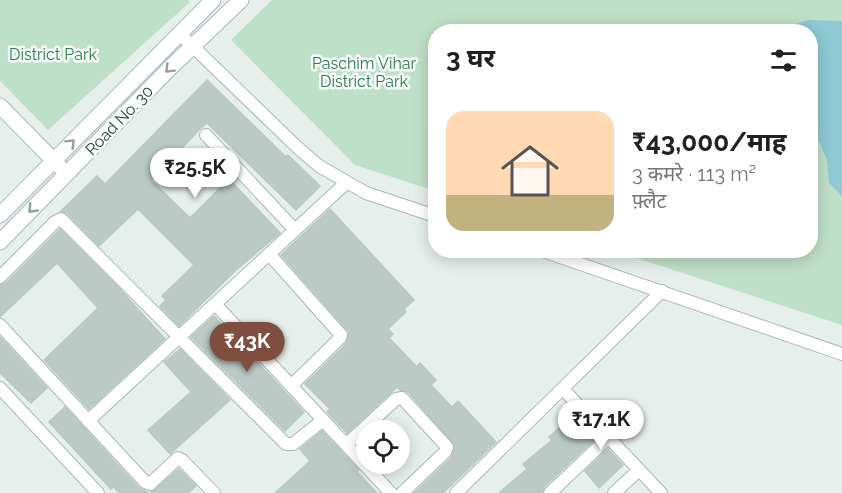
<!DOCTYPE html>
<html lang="hi">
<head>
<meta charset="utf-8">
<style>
  :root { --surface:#fff; --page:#f6f6f6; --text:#202124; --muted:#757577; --line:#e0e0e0; --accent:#7f4e3f }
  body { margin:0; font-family:Raleway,"Noto Sans Devanagari",sans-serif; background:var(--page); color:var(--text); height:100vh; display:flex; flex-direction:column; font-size:22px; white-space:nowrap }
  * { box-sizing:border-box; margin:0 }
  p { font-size:20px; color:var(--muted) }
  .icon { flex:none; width:33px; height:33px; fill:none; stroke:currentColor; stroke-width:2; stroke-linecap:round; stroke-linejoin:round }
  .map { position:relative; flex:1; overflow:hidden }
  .details { position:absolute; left:428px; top:24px; width:390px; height:234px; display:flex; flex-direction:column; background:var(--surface); border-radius:24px; box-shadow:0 3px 15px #0003 }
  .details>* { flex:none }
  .buttons { position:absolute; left:356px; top:420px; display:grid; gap:12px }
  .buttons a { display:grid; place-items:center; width:54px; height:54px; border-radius:50%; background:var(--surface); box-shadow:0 3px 15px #0003; font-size:30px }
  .price { position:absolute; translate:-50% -51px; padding:0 14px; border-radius:21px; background:#fff; color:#222; font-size:20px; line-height:39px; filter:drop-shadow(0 2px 3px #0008) }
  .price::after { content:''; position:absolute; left:50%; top:36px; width:18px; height:14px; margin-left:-9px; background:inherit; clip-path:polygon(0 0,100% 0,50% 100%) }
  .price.selected { background:var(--accent); color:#fff }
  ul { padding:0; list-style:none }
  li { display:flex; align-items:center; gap:18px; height:150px; padding:0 18px }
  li+li { border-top:2px solid var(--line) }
  li span { display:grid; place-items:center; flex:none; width:168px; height:120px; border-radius:18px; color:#555 }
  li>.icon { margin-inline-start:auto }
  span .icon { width:72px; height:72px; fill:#fffc; stroke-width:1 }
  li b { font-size:26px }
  h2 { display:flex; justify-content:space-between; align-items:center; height:72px; padding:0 18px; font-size:26px }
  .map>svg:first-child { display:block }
</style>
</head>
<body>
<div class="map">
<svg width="842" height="493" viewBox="0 0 842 493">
  <rect width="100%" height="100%" fill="#e6efeb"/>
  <path fill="#bfe0c8" d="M0,0H188L190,2L48,130L0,81Z
    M272,0H842V325L615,251L810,250V32H435V191L355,165L231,40Z"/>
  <path fill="#8ec9d4" d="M808,20L842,21V196L829,183L827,160L820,143L810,133V32L779,31L780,29Z"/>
  <path fill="#bbcac4" stroke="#b8c9c2" stroke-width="1.5" d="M207,80L286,157L288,155L320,186L296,210L207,123L200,129L151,180L190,218L229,179L280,233L236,270L179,326L160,306L166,300L162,296L194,265L138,209L99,246L67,213L61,211L97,176L105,184Z
    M330,209L414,300L404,309L406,312L388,329L393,334L389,338L417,367L420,363L436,380L431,385L452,407L458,401L496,442L443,493H414L451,458L455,445L408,392L400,390L397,387L347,433L327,412L330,409L305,384L346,344L349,332L281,255Z
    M60,229L118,287L165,339L89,409L44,360L98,308L57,263L0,317V285L6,283Z
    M214,316L304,412L285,431L191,337Z
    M0,337L47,388L31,403L0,373Z
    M180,349L230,400L170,454L148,430L191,392L164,362Z
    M65,407L139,488L149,493H119L114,487L111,489L49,422Z
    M573,416L595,439L544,487L542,493H499L527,469L523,464L552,440L549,437Z
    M322,431L359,470L357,472L377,493H275L310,461L300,449Z
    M608,449L623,465L599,488L585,471Z
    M179,469L196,486L188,493H150Z"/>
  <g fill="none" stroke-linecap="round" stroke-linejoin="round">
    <defs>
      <path id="minor" d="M179,33L298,148L319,166L366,193L435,216
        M206,135L295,230
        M540,250L842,354
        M269,254L341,335L340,338L291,386
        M0,277L55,222L61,219L286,444H293L323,420
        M215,304L391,493
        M0,325L145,482L150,484L178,458L182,460L214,493
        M0,388L98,493
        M563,389L661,493
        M88,421L346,183
        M346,445L396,399L402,398L447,447L445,452L402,493
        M456,493L662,291
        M550,493L609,437
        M614,493L639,470"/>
      <path id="tertiary" d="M0,106L59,166
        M0,215L213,0
        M0,242L171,67L241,0"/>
    </defs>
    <use href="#minor" stroke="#a8b8b2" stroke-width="14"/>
    <use href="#tertiary" stroke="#a8b8b2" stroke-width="17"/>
    <use href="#minor" stroke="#fff" stroke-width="12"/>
    <use href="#tertiary" stroke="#fff" stroke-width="15"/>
  </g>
  <defs><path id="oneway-chevron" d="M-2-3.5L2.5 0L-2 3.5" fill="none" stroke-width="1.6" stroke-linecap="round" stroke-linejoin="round" transform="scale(1.5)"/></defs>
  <g stroke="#92a09c">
    <use href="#oneway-chevron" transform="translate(169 69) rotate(135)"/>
    <use href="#oneway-chevron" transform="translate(71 143) rotate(-45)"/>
    <use href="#oneway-chevron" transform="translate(32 209) rotate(134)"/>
  </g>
  <g text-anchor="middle" stroke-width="5" stroke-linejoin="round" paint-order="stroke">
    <g font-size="16" fill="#2d7a4b" stroke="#f7fbf9">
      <text x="53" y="60">District Park</text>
      <text x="364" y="69">Paschim Vihar<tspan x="364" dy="18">District Park</tspan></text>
    </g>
    <g font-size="16" fill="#24423a" stroke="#f7fbf9">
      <text transform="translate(119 120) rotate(-46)" y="6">Road No. 30</text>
    </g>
  </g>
</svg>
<div class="buttons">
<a><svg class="icon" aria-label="locate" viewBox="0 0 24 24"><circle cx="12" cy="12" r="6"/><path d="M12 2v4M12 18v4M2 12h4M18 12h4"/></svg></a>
</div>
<b class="price" style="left:195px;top:199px">₹25.5K</b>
<b class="price selected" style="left:247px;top:373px">₹43K</b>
<b class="price" style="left:601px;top:451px">₹17.1K</b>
<section class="details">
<h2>3 घर<svg class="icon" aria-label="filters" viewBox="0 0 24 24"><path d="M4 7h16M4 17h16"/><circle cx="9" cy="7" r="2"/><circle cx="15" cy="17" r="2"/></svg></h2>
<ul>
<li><span style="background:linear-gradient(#ffd9b3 70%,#c2b280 0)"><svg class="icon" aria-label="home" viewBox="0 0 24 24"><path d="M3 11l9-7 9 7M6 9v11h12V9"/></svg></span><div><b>₹43,000/माह</b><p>3 कमरे · 113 m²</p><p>फ़्लैट</p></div></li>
</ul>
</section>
</div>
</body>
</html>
